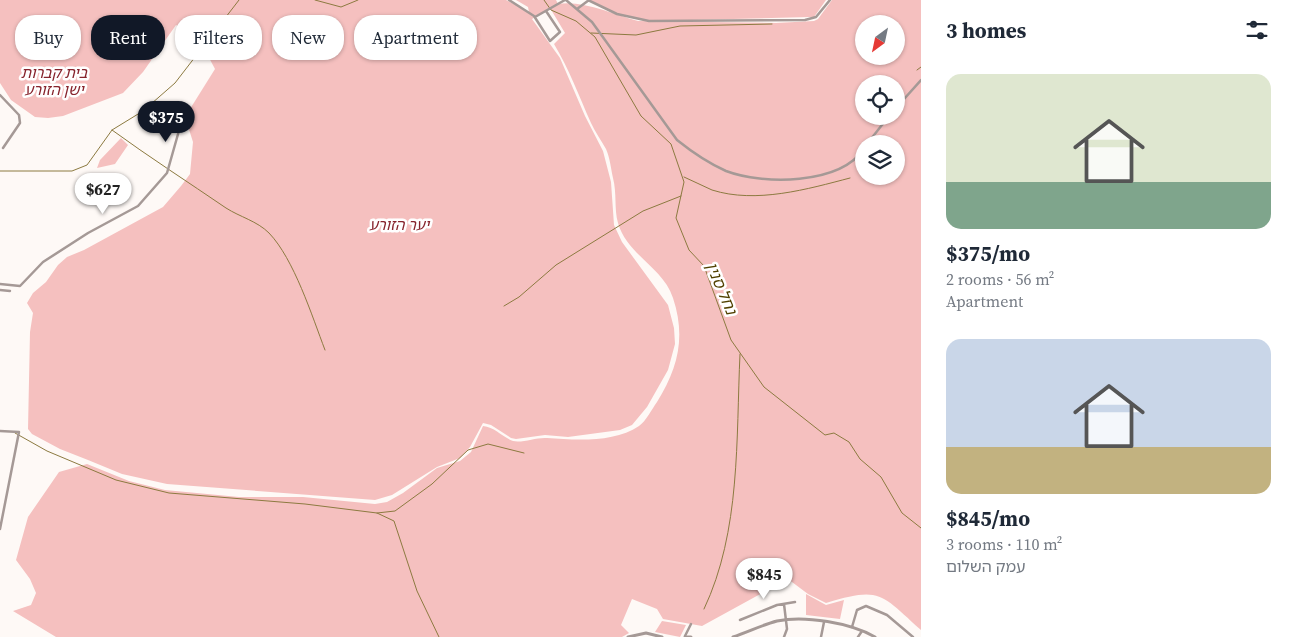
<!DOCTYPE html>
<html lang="en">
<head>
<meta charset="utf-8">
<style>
  :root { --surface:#fff; --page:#f6f6f7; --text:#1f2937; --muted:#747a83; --accent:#111827 }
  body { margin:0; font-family:"Source Serif 4","Noto Sans Hebrew",serif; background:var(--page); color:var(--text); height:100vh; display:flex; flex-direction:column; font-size:19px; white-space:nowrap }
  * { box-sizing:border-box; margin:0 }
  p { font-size:16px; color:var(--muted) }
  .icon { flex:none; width:28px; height:28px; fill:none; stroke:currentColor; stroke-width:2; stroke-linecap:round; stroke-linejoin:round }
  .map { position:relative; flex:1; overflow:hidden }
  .details { display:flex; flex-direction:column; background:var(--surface); width:375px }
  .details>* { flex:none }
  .hud { position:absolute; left:15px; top:15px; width:475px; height:45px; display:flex; gap:10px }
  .needle { width:32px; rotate:213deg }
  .fabs { position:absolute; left:855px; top:15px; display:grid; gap:10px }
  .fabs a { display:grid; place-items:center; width:50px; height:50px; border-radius:50%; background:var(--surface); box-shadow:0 1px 4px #0004; font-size:25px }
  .price { position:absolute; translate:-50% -42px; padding:0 11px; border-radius:18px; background:#fff; color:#222; font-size:16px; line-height:32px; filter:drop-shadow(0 1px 2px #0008) }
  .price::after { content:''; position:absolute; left:50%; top:30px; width:15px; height:11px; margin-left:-8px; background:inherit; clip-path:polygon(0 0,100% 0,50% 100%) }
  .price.active { background:var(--accent); color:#fff }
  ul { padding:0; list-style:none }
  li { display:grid; align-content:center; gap:10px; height:265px; padding:0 25px }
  li span { display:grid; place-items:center; height:155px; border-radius:15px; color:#555 }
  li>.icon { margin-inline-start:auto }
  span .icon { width:90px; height:90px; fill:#fffc; stroke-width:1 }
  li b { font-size:21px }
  h2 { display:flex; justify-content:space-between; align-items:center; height:60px; padding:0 25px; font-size:21px }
  .pill { padding:0 18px; border-radius:20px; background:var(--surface); box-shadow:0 1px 4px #0004; font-size:18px; line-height:45px }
  .pill.active { background:var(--accent); color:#fff }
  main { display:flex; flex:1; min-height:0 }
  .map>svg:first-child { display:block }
</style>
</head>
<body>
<main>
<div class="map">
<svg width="921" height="637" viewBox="0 0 921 637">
  <rect width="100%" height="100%" fill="#fef9f6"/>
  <path fill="#f5c0bf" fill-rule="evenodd" d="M0,0H506L529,12L528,7L516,0H556L558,4C583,0 612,14 638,21L776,23L814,21L818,19L832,0H921V630C881,594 881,586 826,603L808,594L788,579L702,626L663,619L657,609L632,599L621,625L629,633L622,637H56L13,611L31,605L36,593L30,579L16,560L28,517L59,472L87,464L129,481L165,490L239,497H303L375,504L387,502L403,493L437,468L460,461L471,452L483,426C495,427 502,437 513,441C523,443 537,437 547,438C576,440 614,443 639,426C646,421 652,409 657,402C678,368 686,337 673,298C663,267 627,255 618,223C614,209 617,193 613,178C611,169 610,158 606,149C601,140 595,132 591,123C579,96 569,69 554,44L565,33L550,8L532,19L560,58L585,116L603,151L611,182L614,225L622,242L668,305L674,328L675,344L668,370L647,407L632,425L620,430L568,437L545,435L516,439L511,438L491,425L483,423L470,447L460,458L437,467L392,495L375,500L167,484L122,474L88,460L60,449L32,434L28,429L30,332L33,313L27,303L33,293L46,282L58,265L67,257L84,250L163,207L181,186L190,174L193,142L185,117L215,69L198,37L176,25L143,72L123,93L63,116L48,118L35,117L11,100L0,83ZM864,24H896V56H864ZM864,84H896V116H864ZM864,144H896V176H864Z
    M589,0H826L814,17H809L649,21L618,14Z
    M121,138L128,145L115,164L97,168L100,160Z
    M806,594L826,605L844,600L840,619L806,615Z
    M662,621L686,625L680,637L655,632Z"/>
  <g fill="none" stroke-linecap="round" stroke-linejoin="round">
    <path stroke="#8c7a40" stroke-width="1" d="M315,0L341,7L358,0
      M544,0L551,10L576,21L595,37L641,116L671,144L684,182L676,218L689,250L704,266L731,340L764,387L825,435L834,433L849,442L860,459L881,477L902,513L921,528
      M591,33L636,35L680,26L772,24
      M917,70L921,67
      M112,130C149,157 188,182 226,208C240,217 257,221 269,233C294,259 312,316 325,350
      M0,171H72L87,165L112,130L143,111L175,83L239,0
      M684,177C693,181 703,186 712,190C756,204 808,189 850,178
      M504,306L519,297L556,265L643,211L681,196
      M15,433L47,451L116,480L169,493L305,504L377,513L394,521L417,591L439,637
      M377,513L395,511L432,484L468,450L488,444L524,453
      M704,609C741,531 736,439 740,354"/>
    <path stroke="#a59996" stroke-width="2.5" d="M509,0L534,16L550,41L560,32L546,11
      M566,0L592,22L677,140C692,152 708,163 726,171C763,185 839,185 864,149
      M588,0L617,14L649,21L805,20L816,17L830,0
      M577,9L589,0
      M535,17L565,0
      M0,95L19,115L20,123L3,148
      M896,108L921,80
      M867,144L889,116
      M0,284L20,286L43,262L88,233L138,206L167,173L182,120
      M0,290L10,291
      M0,431L19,432L0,529
      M740,620L777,605L795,602
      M852,627L857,610L866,606L887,615L913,637
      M685,636L691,624
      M784,637L787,629L784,604
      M821,637L824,622
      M858,637L862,631"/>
    <path stroke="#a59996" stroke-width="3" d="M628,637L646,633L662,637
      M685,637H691
      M733,637C748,632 762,625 777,621C805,615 851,623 875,637"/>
  </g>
  <g text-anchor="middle" stroke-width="5" stroke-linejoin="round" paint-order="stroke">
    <g font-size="15" font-style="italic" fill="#87242d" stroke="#fff">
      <text x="54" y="78">בית קברות<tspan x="54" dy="17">ישן הזורע</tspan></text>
      <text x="399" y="230">יער הזורע</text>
    </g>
    <g font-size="16" font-style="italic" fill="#514100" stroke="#fff">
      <text transform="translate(722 288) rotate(67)" y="6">נחל סנין</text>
    </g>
  </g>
</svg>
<div class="fabs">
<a><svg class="needle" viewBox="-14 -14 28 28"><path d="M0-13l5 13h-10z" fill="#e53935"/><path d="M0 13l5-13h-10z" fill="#747a83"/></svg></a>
<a><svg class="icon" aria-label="locate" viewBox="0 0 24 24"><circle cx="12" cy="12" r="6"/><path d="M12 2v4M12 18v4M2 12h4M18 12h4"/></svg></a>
<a><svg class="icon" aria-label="layers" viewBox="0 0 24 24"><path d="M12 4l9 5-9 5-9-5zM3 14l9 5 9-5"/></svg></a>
</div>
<b class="price active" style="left:166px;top:143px">$375</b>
<b class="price" style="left:103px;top:215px">$627</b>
<b class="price" style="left:764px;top:600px">$845</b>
<div class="hud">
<a class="pill">Buy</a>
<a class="pill active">Rent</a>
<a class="pill">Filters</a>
<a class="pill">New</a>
<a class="pill">Apartment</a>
</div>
</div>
<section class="details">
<h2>3 homes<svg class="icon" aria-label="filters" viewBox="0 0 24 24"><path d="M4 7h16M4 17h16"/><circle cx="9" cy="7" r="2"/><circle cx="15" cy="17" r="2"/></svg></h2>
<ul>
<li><span style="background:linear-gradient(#dfe7d0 70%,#7fa58c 0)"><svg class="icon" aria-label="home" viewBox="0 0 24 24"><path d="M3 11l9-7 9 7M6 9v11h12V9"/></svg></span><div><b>$375/mo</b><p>2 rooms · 56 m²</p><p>Apartment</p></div></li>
<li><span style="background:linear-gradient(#c9d6e8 70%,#c2b280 0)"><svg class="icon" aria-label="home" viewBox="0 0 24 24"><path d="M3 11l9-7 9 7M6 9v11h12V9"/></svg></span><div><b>$845/mo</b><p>3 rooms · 110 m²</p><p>עמק השלום</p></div></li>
</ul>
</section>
</main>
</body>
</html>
